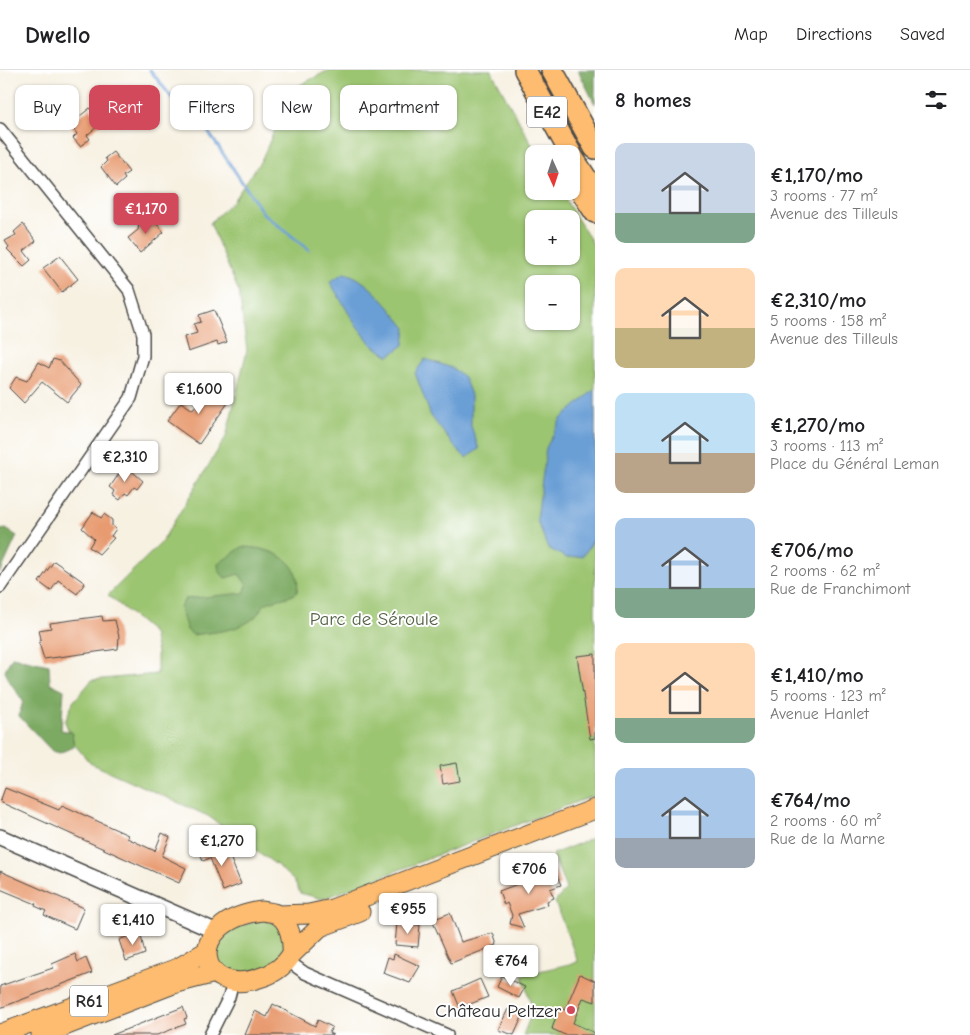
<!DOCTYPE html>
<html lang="en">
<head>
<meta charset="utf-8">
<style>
  :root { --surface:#fff; --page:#f6f6f6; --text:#202124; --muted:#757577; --line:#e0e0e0; --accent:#d1495b }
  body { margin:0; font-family:"Comic Neue",sans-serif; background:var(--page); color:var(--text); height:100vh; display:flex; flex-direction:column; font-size:19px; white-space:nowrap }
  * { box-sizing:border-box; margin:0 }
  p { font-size:16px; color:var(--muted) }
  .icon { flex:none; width:28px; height:28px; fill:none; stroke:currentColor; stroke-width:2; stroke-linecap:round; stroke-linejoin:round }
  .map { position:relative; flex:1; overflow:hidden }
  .sheet { display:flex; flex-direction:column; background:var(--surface); width:375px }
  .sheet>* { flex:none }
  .banner { position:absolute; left:15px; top:15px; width:475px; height:45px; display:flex; gap:10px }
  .needle { width:32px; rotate:177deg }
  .controls { position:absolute; left:525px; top:75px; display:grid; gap:10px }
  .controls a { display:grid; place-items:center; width:55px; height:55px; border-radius:10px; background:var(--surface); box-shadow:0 1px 4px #0004; font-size:25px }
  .price { position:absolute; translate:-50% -42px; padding:0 11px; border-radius:5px; background:#fff; color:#222; font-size:16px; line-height:32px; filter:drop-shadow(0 1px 2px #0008) }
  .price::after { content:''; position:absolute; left:50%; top:30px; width:15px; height:11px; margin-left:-8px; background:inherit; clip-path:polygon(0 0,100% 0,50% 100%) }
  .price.current { background:var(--accent); color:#fff }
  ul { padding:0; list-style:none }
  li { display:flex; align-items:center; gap:15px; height:125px; padding:0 20px }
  li span { display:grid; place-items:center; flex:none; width:140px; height:100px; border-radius:10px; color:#555 }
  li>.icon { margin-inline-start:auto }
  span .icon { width:60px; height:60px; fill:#fffc; stroke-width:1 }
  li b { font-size:21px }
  h2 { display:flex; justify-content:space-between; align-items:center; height:60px; padding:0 20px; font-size:21px }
  .chip { padding:0 18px; border-radius:10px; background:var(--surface); box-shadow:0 1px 4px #0004; font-size:18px; line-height:45px }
  .chip.current { background:var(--accent); color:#fff }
  header { display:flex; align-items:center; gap:30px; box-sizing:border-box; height:70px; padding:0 25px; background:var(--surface); border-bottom:1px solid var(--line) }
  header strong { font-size:24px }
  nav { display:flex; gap:28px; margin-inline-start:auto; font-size:18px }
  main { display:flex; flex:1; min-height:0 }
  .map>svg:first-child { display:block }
</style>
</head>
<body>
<header>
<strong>Dwello</strong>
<nav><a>Map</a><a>Directions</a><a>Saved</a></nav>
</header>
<main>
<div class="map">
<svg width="595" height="965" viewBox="0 0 595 965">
  <rect width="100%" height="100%" fill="#fff"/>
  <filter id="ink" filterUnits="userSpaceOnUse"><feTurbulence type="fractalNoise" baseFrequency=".02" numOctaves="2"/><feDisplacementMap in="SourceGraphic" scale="10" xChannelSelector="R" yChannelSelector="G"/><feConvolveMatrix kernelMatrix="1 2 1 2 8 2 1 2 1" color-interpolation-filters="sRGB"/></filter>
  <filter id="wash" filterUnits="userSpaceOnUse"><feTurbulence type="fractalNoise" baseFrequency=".0096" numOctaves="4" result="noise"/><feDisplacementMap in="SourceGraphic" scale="20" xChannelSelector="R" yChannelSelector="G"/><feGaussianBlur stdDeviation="1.12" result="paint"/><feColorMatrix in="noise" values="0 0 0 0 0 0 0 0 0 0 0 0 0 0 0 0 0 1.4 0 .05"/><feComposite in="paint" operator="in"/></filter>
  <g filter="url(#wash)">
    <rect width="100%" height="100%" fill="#f7f1e2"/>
    <path fill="#9cc571" stroke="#64784e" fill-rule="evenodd" d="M329,0H491L537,84H534V121H560L595,177V725L323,829L300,823L294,811L278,796L208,746L90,693L75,675L65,652L73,632L92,610L157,604V583L153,563L108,525L161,473L226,367L247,280L239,222L210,153L233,131L262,89L292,19ZM534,149H571V186H534ZM534,214H571V251H534Z
      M595,767V965H523L533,940L522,905L578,892L555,832L566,819L553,784Z
      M263,849C267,850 271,851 274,853C288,861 287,886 274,894C264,901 245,903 233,906L216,891L218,869L225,861Z"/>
    <path fill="#7daa63" stroke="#546a47" d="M578,0H595V34Z
      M6,459L17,466L0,503V460Z
      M242,477C269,477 303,489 297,522C287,530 274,528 265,534C261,537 259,543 255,547C240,561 213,562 193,565L187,560L180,538L185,529L244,523L247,515L239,504L225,508L219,501L218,494Z
      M12,587L49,595L50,613L64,620L61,660L72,662L74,677L60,683L52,681L19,646L23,631L8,609L5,600Z"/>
    <path fill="#6a9fd6" stroke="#4a6580" d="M344,203C367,207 392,241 406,258L404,275L389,286L372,275L354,252L330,212Z
      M425,289L452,298L464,307L471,325V356L479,379L466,388L453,375L431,346L415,303Z
      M595,319V468L583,486L567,488L548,478L537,450L546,378L561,349Z"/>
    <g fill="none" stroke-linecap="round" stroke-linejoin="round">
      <path stroke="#6a9fd6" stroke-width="3" d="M150,0L172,28L184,26L263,143L309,180"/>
    </g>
    <g id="blocks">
      <path fill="#e89b71" d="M90,38L102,53L87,65L90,69L80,76L73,68L77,64L70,54Z
        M113,82L129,102L123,106L125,109L116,117L101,97L107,91L105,88Z
        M153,150L164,162L140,183L128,168L138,160L139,153Z
        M23,154L36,171L24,181L31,190L24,196L7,179L9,177L5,171L16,165L14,162Z
        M60,186L78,209L62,222L43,198Z
        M214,240L227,272L218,275L217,272L188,282L184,267L197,263L194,254L201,252L199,245Z
        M53,289L60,291L81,315L67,332L42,312L24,333L9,318L16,307L27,311L39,292L49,298Z
        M210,316L230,330L199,374L167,351L181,332L193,340Z
        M125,395L143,411L137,419L134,417L128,425L125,423L120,430L113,425L115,421L110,417Z
        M93,442L101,448L104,444L112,450V456L116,459L111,466L114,468L99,484L89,477L94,469L82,458Z
        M54,491L85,513L77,524L58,510L51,521L39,512Z
        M102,546L103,551L115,550L119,567L118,579L44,589L39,573L41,569L39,560L51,558L50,553Z
        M595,584V668L590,669L577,586Z
        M457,693L460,711L443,714L440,696Z
        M5,718L59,740L62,735L128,765L127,768L155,781L162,763L170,767L162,786L186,798L179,813L0,732Z
        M208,776L211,784L221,776L230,787L241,814L223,821L210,788L203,791L199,780Z
        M555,800L561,815L550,819L554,828L547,831L548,835L518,844L524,858L510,854L512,845L507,833L504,835L499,821Z
        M0,801L84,838L75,859L44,845L46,841L35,836L36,834L0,819Z
        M450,843L461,872L493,863L497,875L451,893L432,850Z
        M397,853L420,855L418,877L395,875Z
        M140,861L145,884L126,891L119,870Z
        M75,884L78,892L86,888L92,903L0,938V916L53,898L52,894Z
        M394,884L420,896L410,913L383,903L388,887L393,889Z
        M580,904L595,911V932L583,928L573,953L595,963V965H565L552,959L559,937L565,940Z
        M502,906L525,917L519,928L497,917Z
        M480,909L488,927L460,938L453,921Z
        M273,934L315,956L318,950L332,957L329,963L333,965H245L255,941L267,947Z
        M183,937L187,948L184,949L186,954L157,965H112Z
        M508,939L523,945L514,965L498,960Z"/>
    </g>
  </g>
  <g filter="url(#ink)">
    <use href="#blocks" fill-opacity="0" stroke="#4a4946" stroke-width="1"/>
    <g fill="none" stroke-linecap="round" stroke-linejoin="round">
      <defs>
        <path id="minor" d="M0,59L129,220L143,264V286L131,328L0,517
          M288,891L305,903L447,965
          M210,965L229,927L233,912"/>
        <path id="tertiary" d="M0,767L215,861"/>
        <path id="primary" d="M176,913L215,903"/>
        <path id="trunk" d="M262,841C267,842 274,842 278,845C290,852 293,872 292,884C284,897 274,904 259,908C198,929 181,852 262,841Z
          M278,845L309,844L332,839L595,739
          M292,884L320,857L360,842
          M0,964L178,898L207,881
          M41,965L176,913"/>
        <path id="motorway" d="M525,0L571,84
          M552,0L595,78
          M571,85L595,122
          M577,114L595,142"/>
      </defs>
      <use href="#minor" stroke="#4a4946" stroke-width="14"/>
      <use href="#tertiary" stroke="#4a4946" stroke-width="18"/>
      <use href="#primary" stroke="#4a4946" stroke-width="21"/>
      <use href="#trunk" stroke="#4a4946" stroke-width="21"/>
      <use href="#motorway" stroke="#4a4946" stroke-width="24"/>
      <use href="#minor" stroke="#fff" stroke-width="11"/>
      <use href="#tertiary" stroke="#fff" stroke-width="15"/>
      <use href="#primary" stroke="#fdbc70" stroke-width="19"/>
      <use href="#trunk" stroke="#fdbc70" stroke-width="19"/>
      <use href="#motorway" stroke="#fdbc70" stroke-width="21"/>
    </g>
  </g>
  <circle fill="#d1495b" stroke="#fff" stroke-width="2" cx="571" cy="940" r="5"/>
  <g text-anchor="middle" stroke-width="4" stroke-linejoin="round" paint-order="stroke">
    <g fill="#fff" stroke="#6b6b6b" stroke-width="1">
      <rect x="527" y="26.5" width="40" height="31" rx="4"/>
      <rect x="70" y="915.5" width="38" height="31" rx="4"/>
    </g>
    <g font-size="18" font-weight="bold" fill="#2b2b2b">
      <text x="547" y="48">E42</text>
      <text x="89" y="937">R61</text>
    </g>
    <g font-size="19" fill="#536144" stroke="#fff">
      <text x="374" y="555">Parc de Séroule</text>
    </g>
    <g font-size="19" fill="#2b2b2b" stroke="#fff" text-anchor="end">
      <text x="561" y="947">Château Peltzer</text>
    </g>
  </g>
</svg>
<div class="controls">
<a><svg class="needle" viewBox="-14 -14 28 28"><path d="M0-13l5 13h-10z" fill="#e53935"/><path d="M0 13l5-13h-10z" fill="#757577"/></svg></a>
<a>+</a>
<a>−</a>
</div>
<b class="price current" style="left:146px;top:165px">€1,170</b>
<b class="price" style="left:199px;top:345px">€1,600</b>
<b class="price" style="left:125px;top:413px">€2,310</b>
<b class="price" style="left:222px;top:797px">€1,270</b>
<b class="price" style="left:529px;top:825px">€706</b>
<b class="price" style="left:408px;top:865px">€955</b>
<b class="price" style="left:133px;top:876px">€1,410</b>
<b class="price" style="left:511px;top:917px">€764</b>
<div class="banner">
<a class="chip">Buy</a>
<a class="chip current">Rent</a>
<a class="chip">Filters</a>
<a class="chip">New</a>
<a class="chip">Apartment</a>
</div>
</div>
<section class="sheet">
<h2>8 homes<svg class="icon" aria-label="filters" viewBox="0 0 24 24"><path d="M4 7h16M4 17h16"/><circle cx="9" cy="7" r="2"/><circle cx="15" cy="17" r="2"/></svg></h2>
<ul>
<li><span style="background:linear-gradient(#c9d6e8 70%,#7fa58c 0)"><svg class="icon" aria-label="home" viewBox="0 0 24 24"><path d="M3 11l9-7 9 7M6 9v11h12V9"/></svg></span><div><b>€1,170/mo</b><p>3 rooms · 77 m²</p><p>Avenue des Tilleuls</p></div></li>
<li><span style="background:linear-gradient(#ffd9b3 60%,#c2b280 0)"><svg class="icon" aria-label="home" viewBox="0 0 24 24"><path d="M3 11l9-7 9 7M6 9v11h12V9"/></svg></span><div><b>€2,310/mo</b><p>5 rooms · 158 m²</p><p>Avenue des Tilleuls</p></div></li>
<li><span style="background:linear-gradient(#bfe0f5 60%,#b9a48a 0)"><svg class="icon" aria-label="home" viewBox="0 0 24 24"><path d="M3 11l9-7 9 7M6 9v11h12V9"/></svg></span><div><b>€1,270/mo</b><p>3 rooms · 113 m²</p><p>Place du Général Leman</p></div></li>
<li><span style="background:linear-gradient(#a9c7e8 70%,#7fa58c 0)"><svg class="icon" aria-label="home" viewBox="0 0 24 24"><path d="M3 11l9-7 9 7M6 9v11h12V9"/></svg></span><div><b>€706/mo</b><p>2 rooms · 62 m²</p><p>Rue de Franchimont</p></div></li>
<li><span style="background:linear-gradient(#ffd9b3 75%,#7fa58c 0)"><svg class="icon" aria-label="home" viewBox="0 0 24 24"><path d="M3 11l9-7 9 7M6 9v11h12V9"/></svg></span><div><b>€1,410/mo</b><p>5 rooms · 123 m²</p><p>Avenue Hanlet</p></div></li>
<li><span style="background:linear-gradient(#a9c7e8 70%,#9aa5b1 0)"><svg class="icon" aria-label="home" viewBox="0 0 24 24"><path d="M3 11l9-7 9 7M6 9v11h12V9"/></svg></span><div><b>€764/mo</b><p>2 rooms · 60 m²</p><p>Rue de la Marne</p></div></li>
</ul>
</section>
</main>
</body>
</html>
